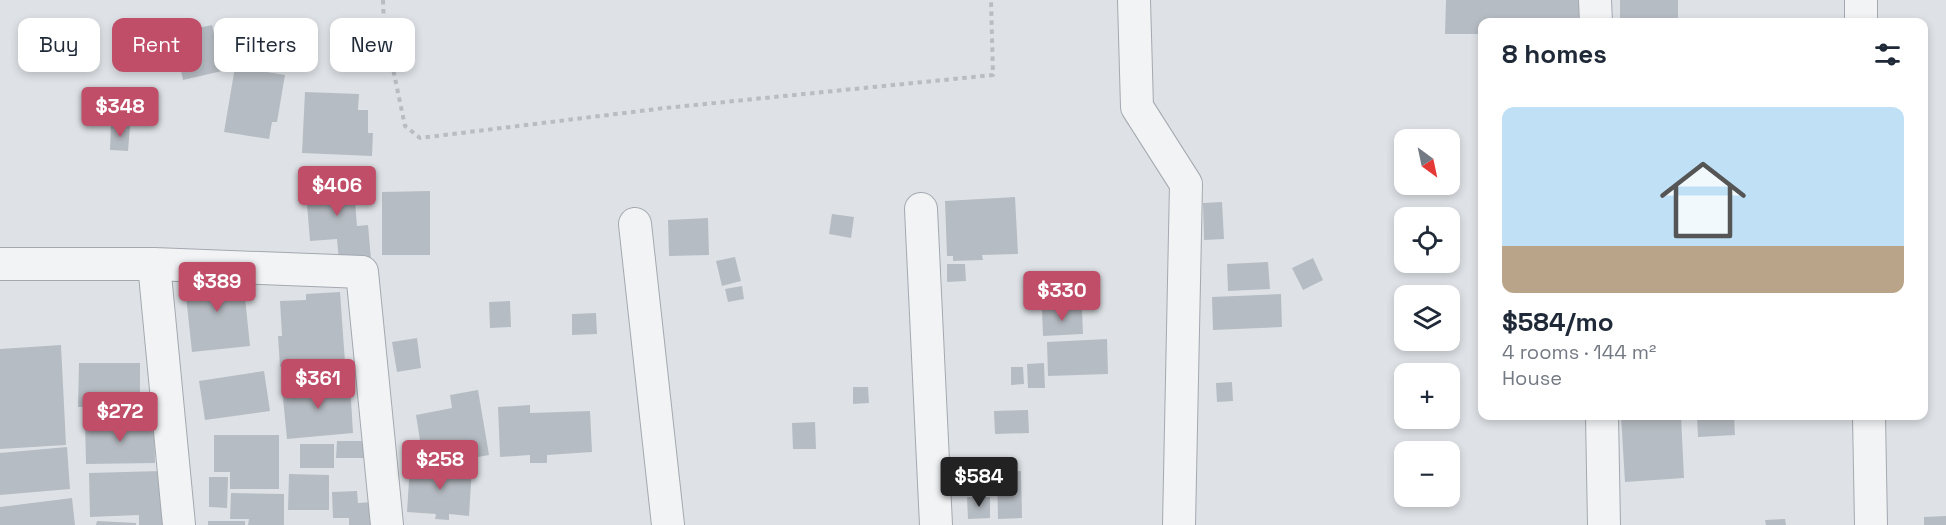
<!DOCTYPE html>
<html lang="en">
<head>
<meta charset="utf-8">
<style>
  :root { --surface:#fff; --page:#f2f2f3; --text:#1f2937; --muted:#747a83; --accent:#c14e69 }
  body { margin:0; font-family:"Space Grotesk",sans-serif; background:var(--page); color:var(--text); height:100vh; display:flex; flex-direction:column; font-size:22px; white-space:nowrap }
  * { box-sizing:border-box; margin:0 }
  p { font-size:20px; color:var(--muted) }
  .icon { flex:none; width:33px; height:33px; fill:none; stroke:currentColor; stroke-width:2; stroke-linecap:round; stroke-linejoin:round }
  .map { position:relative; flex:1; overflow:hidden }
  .sheet { position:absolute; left:1478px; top:18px; width:450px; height:402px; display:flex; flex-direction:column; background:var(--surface); border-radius:12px; box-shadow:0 3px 9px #0003 }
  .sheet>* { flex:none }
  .hud { position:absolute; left:18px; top:18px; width:570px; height:54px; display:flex; gap:12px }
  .needle { width:39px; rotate:147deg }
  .fabs { position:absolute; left:1394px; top:129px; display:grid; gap:12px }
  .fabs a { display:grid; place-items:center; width:66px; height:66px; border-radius:12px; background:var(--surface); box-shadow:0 3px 9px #0003; font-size:30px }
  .price { position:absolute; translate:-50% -51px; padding:0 14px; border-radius:6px; background:var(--accent); color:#fff; font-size:20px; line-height:39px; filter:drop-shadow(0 2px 3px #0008) }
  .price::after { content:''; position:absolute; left:50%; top:36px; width:18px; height:14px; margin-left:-9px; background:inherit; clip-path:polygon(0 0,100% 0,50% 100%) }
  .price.current { background:#222; color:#fff }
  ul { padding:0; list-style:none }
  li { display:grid; align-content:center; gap:12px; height:318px; padding:0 24px }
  li span { display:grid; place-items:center; height:186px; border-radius:12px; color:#555 }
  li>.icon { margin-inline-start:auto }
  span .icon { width:108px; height:108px; fill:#fffc; stroke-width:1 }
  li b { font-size:26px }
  h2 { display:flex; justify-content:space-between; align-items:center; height:72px; padding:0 24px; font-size:26px }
  .tag { padding:0 21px; border-radius:12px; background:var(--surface); box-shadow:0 3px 9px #0003; font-size:21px; line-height:54px }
  .tag.current { background:var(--accent); color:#fff }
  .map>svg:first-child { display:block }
</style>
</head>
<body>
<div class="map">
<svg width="1946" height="525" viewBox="0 0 1946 525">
  <rect width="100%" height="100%" fill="#dee2e6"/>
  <path fill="#b6bcc3" d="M1446,0H1585V22H1482V34H1445Z
    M1620,0H1678V22H1620Z
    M212,25L222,71L183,80L173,33Z
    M235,67L285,75L277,122H272L269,139L224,132Z
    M305,92L359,94L358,110H368V133H373L372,156L302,153Z
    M111,125L130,126L128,151L110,150Z
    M353,176L357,226L368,225L371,259L339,261L337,239L310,241L305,180Z
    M430,191V255H382V192Z
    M1015,197L1018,254L982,255L983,260L953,261V256H947L945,201Z
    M1222,202L1224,239L1204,240L1203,203Z
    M832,214L854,217L851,238L829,234Z
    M708,218L709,255L669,256L668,220Z
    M735,257L741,281L722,286L716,261Z
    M1313,258L1323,280L1303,290L1292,268Z
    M1268,262L1270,289L1228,291L1227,264Z
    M947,264H965L966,281L947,282Z
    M184,278H243L250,346L192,352Z
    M742,286L744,299L728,302L725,289Z
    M340,292L345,362L280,367L278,336H282L280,301L306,300V294Z
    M1281,294L1282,327L1213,330L1212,297Z
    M510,301L511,327L490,328L489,302Z
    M1082,309L1083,334L1043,336L1042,310Z
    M596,313L597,334L572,335V314Z
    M417,338L421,368L397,372L392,342Z
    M1107,339L1108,374L1048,376L1047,342Z
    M61,345L66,445L0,449V349Z
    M79,363H140V407H78Z
    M1044,363L1045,388H1028L1027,364Z
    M1011,367H1023L1024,384L1011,385Z
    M264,371L270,411L205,420L199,381Z
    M327,377L328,385L350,383L353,433L287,439L282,388L310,386L309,378Z
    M1232,382L1233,401L1217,402L1216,383Z
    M853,387H868L869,403L853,404Z
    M478,390L489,455L467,459V454L444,458L443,450L422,453L416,415L452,408L450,395Z
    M530,405V413L590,411L592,452L547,455V463H530V455L500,457L498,407Z
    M1028,410L1029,433L995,434L994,411Z
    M1621,416H1681L1684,478L1625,482Z
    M1697,416H1734L1735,435L1698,437Z
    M154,422L155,463L86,464L85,423Z
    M815,422L816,449H793L792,423Z
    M214,435H279V489H230V472H214Z
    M337,441H367L366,458H336Z
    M300,444H334V468H300Z
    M67,447L70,489L0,495V453Z
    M410,465L472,468L469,516L449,514V520L435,519L436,514L407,512Z
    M161,471L163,525H139V515L90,517L89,473Z
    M1021,471L1022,518L998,519L997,472Z
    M289,474L329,475V510H288Z
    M209,477H228L227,508L209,507Z
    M357,491L358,503L372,502V525H349V518H333L332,492Z
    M231,493L284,494V525H248L249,519H230Z
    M967,497H990V518L968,519Z
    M72,498L75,525H0V507Z
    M1946,516V525H1924V517Z
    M1785,519L1786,525H1766L1765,520Z
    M97,521L136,523V525H96Z
    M208,521H245V525H208Z"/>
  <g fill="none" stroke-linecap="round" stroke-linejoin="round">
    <defs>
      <path id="street" d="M1134,0L1137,107L1186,184L1179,525
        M1595,0L1596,22
        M1861,0V22
        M921,209L936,525
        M635,224L668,525
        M0,264H154L362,272L387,525
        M154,264L179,525
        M1602,416L1604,525
        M1869,416L1871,525"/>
    </defs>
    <use href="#street" stroke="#a4a9b0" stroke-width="34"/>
    <path stroke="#b9bdc1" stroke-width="4" stroke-dasharray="4.5 4.5" stroke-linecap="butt" d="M383,0L384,26L405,126L420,138L665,108L993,75L991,0"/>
    <use href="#street" stroke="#f1f3f5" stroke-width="32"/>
  </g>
</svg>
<div class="fabs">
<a><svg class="needle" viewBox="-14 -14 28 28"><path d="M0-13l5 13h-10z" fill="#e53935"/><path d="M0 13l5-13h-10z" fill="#747a83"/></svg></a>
<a><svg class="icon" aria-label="locate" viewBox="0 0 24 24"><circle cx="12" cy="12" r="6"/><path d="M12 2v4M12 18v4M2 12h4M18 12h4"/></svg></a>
<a><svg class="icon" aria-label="layers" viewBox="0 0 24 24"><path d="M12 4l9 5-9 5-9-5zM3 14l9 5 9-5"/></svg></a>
<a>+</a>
<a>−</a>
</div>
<b class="price" style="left:120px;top:138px">$348</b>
<b class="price" style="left:337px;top:217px">$406</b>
<b class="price" style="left:217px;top:313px">$389</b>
<b class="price" style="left:1062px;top:322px">$330</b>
<b class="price" style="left:318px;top:410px">$361</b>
<b class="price" style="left:120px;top:443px">$272</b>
<b class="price" style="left:440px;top:491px">$258</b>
<b class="price current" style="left:979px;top:508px">$584</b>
<div class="hud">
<a class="tag">Buy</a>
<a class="tag current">Rent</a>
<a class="tag">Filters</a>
<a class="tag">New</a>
</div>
<section class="sheet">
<h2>8 homes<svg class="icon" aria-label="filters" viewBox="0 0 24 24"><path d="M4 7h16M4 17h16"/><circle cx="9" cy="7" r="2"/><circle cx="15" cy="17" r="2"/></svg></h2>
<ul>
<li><span style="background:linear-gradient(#bfe0f5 75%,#b9a48a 0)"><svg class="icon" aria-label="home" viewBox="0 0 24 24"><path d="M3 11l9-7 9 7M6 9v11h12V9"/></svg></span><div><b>$584/mo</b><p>4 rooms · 144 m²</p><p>House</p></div></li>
</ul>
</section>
</div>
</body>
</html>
